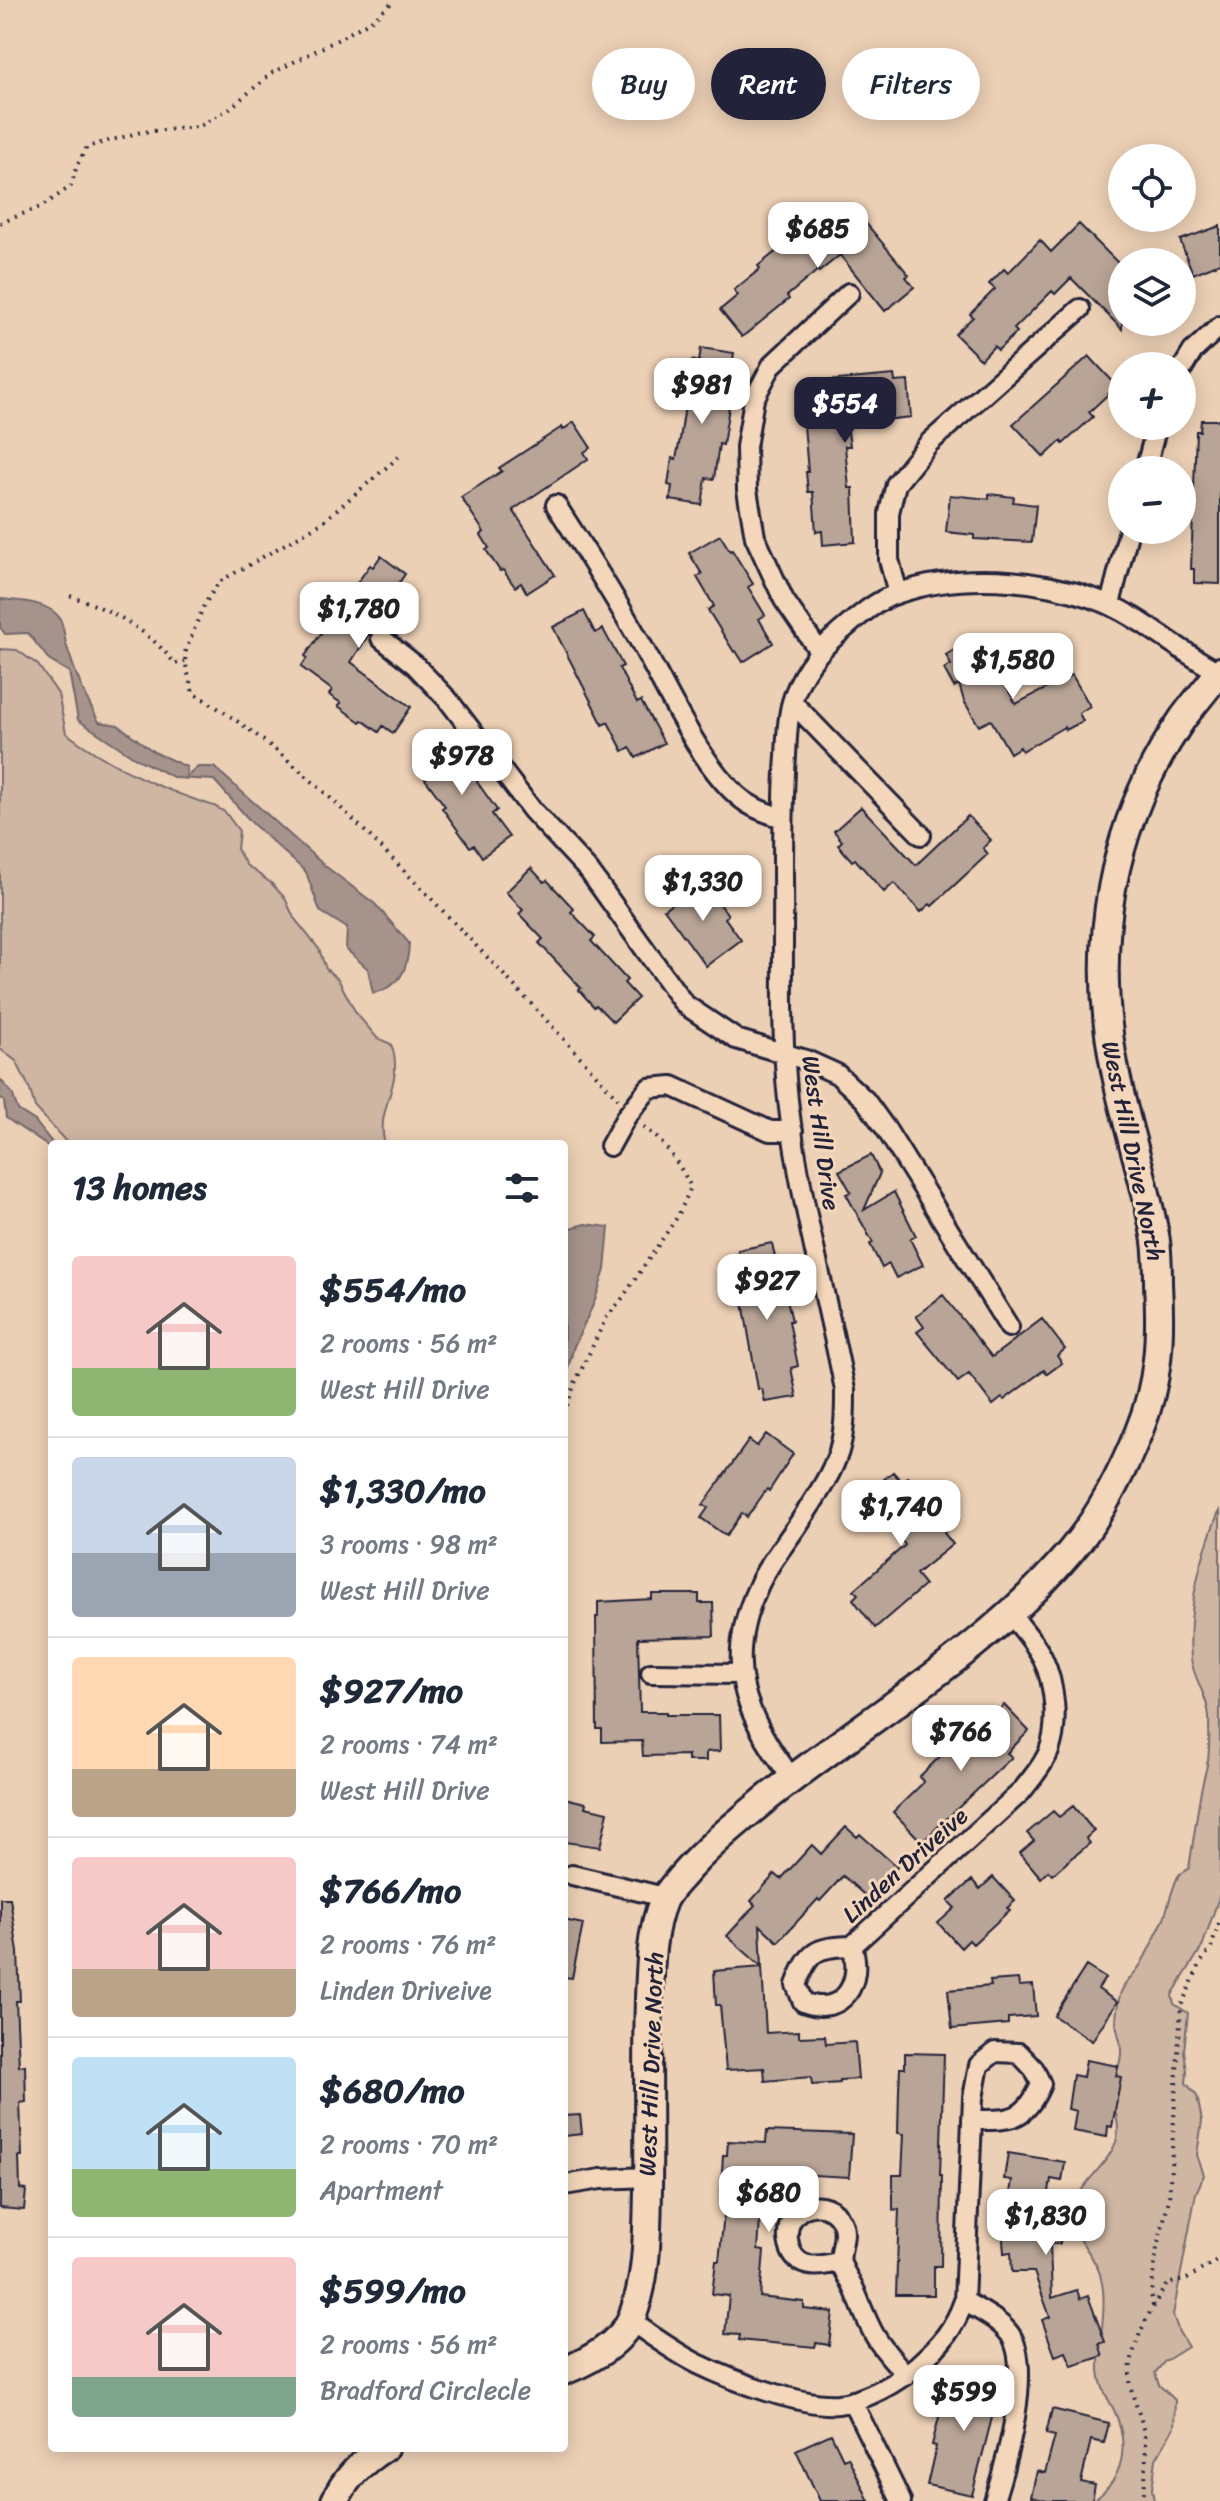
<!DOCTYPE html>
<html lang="en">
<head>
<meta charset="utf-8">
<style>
  :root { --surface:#fff; --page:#f2f2f3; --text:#1f2937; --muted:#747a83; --line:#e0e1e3; --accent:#22223b }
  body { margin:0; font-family:Sriracha,sans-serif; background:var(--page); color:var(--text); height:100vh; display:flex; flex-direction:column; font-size:30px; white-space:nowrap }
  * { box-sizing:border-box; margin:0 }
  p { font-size:26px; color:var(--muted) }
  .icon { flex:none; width:44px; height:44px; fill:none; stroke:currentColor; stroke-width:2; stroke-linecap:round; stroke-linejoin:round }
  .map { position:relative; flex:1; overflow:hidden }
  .details { position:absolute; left:48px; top:1140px; width:520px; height:1312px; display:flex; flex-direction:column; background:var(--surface); border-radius:8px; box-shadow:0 4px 20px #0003 }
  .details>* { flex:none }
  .hud { position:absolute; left:592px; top:48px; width:508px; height:72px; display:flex; gap:16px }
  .fabs { position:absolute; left:1108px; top:144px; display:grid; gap:16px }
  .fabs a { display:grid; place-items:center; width:88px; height:88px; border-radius:50%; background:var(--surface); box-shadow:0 4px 20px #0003; font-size:40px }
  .price { position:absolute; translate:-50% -68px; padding:0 18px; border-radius:16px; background:#fff; color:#222; font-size:26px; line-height:52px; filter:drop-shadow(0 2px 4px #0008) }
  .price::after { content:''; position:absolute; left:50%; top:48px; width:24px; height:18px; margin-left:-12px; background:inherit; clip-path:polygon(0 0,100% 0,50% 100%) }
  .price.current { background:var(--accent); color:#fff }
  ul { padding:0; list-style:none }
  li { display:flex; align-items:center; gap:24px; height:200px; padding:0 24px }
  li+li { border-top:2px solid var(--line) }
  li span { display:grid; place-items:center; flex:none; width:224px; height:160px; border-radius:8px; color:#555 }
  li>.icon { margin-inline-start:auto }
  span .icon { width:96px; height:96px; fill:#fffc; stroke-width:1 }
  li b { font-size:34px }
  h2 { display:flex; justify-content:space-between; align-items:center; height:96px; padding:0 24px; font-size:34px }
  .pill { padding:0 28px; border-radius:36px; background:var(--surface); box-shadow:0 4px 20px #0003; font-size:28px; line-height:72px }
  .pill.current { background:var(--accent); color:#fff }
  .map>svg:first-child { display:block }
</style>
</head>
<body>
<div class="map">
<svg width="1220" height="2501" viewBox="0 0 1220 2501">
  <rect width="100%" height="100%" fill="#ecd0b5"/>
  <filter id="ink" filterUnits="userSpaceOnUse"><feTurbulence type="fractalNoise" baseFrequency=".0125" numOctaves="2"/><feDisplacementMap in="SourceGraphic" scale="16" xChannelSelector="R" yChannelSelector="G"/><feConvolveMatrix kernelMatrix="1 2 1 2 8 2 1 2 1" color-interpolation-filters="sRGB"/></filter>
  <g filter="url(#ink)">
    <path fill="#ceb6a3" stroke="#786c6f" stroke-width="2" d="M0,649L17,650L38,665L58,694L66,733C111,767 160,789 214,806L225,812L239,831L237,849L246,865L271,883L285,898L294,918L319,949L326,969L338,979L356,1013L377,1038L391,1044C406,1084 374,1108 385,1144H68L35,1107L29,1087L16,1061L0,1049Z
      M1220,1509V1894L1202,1947L1172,1995L1174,2004L1188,2013L1184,2051L1187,2071L1186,2083L1197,2096L1202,2121L1197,2155L1204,2175L1196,2193L1173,2315L1179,2332L1188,2347L1164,2362L1155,2373L1159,2385L1175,2400L1174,2427L1156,2459L1152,2489L1154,2501H1093C1124,2479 1130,2445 1114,2410C1107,2397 1100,2386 1099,2371C1098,2339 1109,2306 1100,2274C1094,2254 1071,2236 1073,2214C1075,2185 1106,2169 1116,2142C1122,2124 1112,2107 1113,2088C1114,2077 1121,2065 1121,2053C1122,2043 1117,2033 1116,2023C1116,2016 1117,2007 1119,1999C1122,1983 1133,1977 1141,1964C1149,1950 1156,1935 1163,1921C1167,1911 1174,1881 1179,1875C1181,1872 1186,1871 1189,1868C1193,1844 1196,1820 1200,1796C1202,1783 1206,1772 1208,1760C1210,1746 1209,1731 1209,1717C1208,1695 1193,1679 1191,1658C1187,1606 1200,1557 1220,1509Z"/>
    <path fill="#a6948c" stroke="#71666c" stroke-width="2" d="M0,599C18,601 47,601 59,617C64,624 64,638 67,647C75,673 86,699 99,722L118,725L154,752L187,767L186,777L198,767H214L325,866L375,904L409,943C408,969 401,987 373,993L368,969L346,949L347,928L320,911L306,872L253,824L214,780L175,778L137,759L78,720L69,672L50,661L28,633L5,634L0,627Z
      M0,1079L12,1093L18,1110L35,1121L53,1144L52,1149L6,1118L4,1101L0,1098Z
      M586,1224L609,1227L605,1270L594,1303L574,1346L564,1383V1259L569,1249L567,1229Z"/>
    <path fill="#b9a597" stroke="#22223b" stroke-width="2" d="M848,209L856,219L860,216L909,275L906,277L914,287L885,311L840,255L819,272L818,270L787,296L789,299L742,337L720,310L738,295L734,290L760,269L758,266L810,224L818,234Z
      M1079,224L1122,267V329L1071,278L1055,294L1052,291L1014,329L1017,332L998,350L994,346L981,360L955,334L973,317L970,314L995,289L989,284L1004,269L1008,273L1040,240L1051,252Z
      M1220,226V263L1193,274L1180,240Z
      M701,348L734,353L726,406L729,407L723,445L719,444L714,479L706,478L702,505L670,500L672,486L668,485L672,458L676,459L680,439L692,360L699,362Z
      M1089,356L1117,386L1089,412L1093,417L1063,444L1061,441L1044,457L1013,424Z
      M894,375L895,382L908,381L911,417L847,424L850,446H845L849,488H853L855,542L823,545L822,531L816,532L813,492H808L806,472H808L804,425L818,424L815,387L828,386V381Z
      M1201,420H1220V584L1194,583V569H1191L1196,431H1200Z
      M574,422L591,448L584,452L588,459L513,510L555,575L527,593L521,583L515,587L503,570L500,571L486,550L489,548L481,535L484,532L461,497L502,471L499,468L562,427L563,430Z
      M989,494L1014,497L1013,502L1036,505L1032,542L974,539V535L946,532L950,495L989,499Z
      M720,535L730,551L732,550L753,584L748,587L765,615L759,619L773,643L743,662L736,651L734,652L708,610L714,606L697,577L702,574L689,553Z
      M381,556L405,574L399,583L405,587L377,627L371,631L351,662L411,707L393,733L383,726L379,732L362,720L360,722L338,706L341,703L329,695L332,690L301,667L307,658L305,656L342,604L370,565L373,567Z
      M584,611L595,633L603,629L623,666L619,668L637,703L641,701L664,743L636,758L630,747L623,751L608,722L603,725L553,627Z
      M975,638L1000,683L1003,681L1016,704L1072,675L1090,706L1079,713L1083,721L1066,730L1064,727L1022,751L1020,747L1010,753L991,720L979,726L964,701L959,684L954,687L944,669L951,665L946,655Z
      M442,736L453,751L456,749L478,780L477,782L497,810L492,814L509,837L482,857L474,845L470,847L442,808L445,806L425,779L429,776L415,756Z
      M861,807L916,865L968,816L991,840L983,848L988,854L932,906L930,904L921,912L894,883L884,892L855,859L852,861L838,845L842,841L834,831Z
      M531,868L544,882L547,880L574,909L571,912L595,937L591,941L627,980L624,983L638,998L613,1022L596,1005L594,1007L579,990L581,988L539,943L543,939L519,914L523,910L506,892Z
      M703,881L728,915L725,918L741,940L706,966L664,909Z
      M871,1155L880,1173L864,1210L894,1192L916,1236L910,1239L923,1265L896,1278L889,1264L882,1268L870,1244L873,1243L846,1194L851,1192L839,1171Z
      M772,1243L783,1295H786L792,1321H789L798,1366L791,1368L797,1397L765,1402L762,1389H758L740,1285L735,1286L730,1264L740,1262L738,1250Z
      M943,1295L992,1357L1042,1319L1065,1349L1057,1356L1062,1363L1047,1374L1044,1370L1004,1400L1002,1398L993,1405L969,1374L958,1382L917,1332L924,1327L916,1316Z
      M766,1434L793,1454L769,1491L767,1489L747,1517L742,1513L726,1536L701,1518L708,1508L703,1505L749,1440L757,1446Z
      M893,1472L902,1482L908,1477L927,1499L924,1502L947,1530L944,1533L953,1544L916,1574L925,1585L875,1628L853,1599L858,1594L854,1590L905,1545L866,1494Z
      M652,1594H699V1603H713L714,1636L638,1638L640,1712H666V1715H719L720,1751L706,1752V1761H688V1755L643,1756L642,1741L602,1742V1729H597L596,1617H598V1602L652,1599Z
      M1004,1705L1029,1731L1007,1753L1012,1757L922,1842L893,1812L924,1782L919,1777L968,1729L973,1735Z
      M564,1798L586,1803L585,1807L608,1812L600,1847L564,1842Z
      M1073,1806L1094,1831L1086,1838L1090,1843L1052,1875L1048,1871L1041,1878L1020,1853L1034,1841L1027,1833L1053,1811L1059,1817Z
      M846,1827L857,1837L860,1834L897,1867L869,1899L843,1876L820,1901L818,1899L778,1942L760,1925L762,1967L727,1936L755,1905L751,1901L775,1874L781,1879L812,1845L821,1854Z
      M993,1877L1015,1901L1007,1908L1010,1910L973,1944L969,1940L961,1948L938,1923L955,1908L948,1901L972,1880L980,1889Z
      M0,1898H10L18,1952L20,2001H16L19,2066L25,2065L26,2102L20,2103L22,2156H19L20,2189L26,2190L24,2210L0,2208Z
      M564,1920L583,1924L572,1978L564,1977Z
      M1086,1966L1105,1978L1098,1989L1117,2002L1092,2041L1054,2016Z
      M762,1967L766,2033L799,2031V2037L825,2036L826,2044L855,2042L858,2079L840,2080V2083L812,2085L811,2077L765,2081L764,2068L726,2070L720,2005H716L714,1971Z
      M1018,1979L1019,1986L1033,1985L1036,2016L1008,2018V2024L952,2029L948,1990L991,1986L990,1981Z
      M905,2053L944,2054L940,2175H942L941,2266H934V2295H896L899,2209L893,2210V2175H902L904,2134L898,2133L899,2090L900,2068H905Z
      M1086,2060L1118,2066L1116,2076L1121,2077L1112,2127L1108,2126L1107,2137L1073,2131L1076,2111L1068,2109L1073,2075L1083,2077Z
      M580,2115L582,2134L564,2136V2116Z
      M767,2131L852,2134L849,2177L796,2174V2177L763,2175L758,2250L764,2251L760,2297L804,2302V2309L833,2312L829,2345L816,2343L815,2347L739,2340L740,2335L725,2334L729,2296L712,2294L716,2261H719L725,2205L720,2204L723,2155H727L728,2141L766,2143Z
      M1008,2153L1065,2162L1062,2181L1051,2179L1044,2224H1060V2244H1050L1052,2298L1077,2290L1080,2299L1088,2296L1105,2342L1099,2344L1103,2356L1072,2366L1066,2352L1055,2356L1042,2320L1050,2317L1034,2272H1012L1011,2252L1004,2253L1002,2226H1005L1012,2180L1004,2179Z
      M960,2369L1002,2379L972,2495L927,2485L936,2446L932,2445L940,2413L949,2415Z
      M1052,2409L1109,2423L1104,2443L1091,2440L1081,2482L1095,2485L1092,2501H1047L1031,2497L1037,2471L1045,2473L1055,2436L1046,2434Z
      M831,2434L843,2459L848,2457L869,2501H820L796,2450Z"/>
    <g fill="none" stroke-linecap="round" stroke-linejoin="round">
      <defs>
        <path id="street" d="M1182,369L1193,351L1220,326
          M1145,470L1157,426
          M556,505C585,550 614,595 640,642C666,687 708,784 754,807C763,812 773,815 783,818
          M898,593L889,560V513L896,484L929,443L1080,309
          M1110,604L1129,530
          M381,638L415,665L449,701L532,810L589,871L684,1004L736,1039L806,1060L837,1074L865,1100L886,1129L1009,1327
          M819,651L784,600L755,537L747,490L746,447L754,399L772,365L849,293
          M792,702L921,835
          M610,1146L626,1117L649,1088L672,1086L770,1131H793
          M651,1673L740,1674
          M792,1778C744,1716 723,1662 758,1587C768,1563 787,1542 801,1520C815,1498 831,1476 839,1451C845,1430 845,1411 845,1390C826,1293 799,1198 788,1100C780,1026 784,950 783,876C783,836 783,796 786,756C787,738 787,719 792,702C800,674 818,651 839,633C857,618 876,600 899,593C960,572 1035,578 1095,599C1137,613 1178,651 1219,672
          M572,1875L664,1897
          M852,1946C864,1982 843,2018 803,2002L796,1985C809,1951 815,1947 852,1946L1021,1792C1031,1779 1043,1766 1049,1751C1059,1724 1055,1685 1043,1659C1036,1643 1021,1628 1011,1614
          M564,2185L601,2179L648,2177
          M840,2261C818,2268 792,2271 788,2239C785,2204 828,2194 841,2221C849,2235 838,2250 841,2263C844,2272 851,2282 855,2291C861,2306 867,2322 875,2336C883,2350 896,2363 906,2375
          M964,2301C979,2310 998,2319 1009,2333C1034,2365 1006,2463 994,2501
          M631,2321C652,2336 674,2352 698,2364C731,2380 802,2407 838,2404C866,2401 898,2382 919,2364C941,2344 954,2329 964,2301L973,2098L979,2065L995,2052L1019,2053L1034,2069L1041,2084C1025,2122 1010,2120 972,2120
          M852,2401L901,2501"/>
        <path id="secondary" d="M564,2371C589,2361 622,2343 632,2317C648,2277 647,2230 648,2189C649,2125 647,2062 649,1999C650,1968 651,1930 663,1901C667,1892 675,1884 681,1877C705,1849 733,1826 761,1803C863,1721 986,1652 1070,1552C1100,1517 1122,1473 1139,1431C1159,1383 1161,1336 1158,1284C1158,1268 1158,1251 1155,1235C1145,1179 1126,1126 1115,1070C1090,945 1110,824 1183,718C1195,702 1208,687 1220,671
          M335,2501C345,2478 363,2461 384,2448"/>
      </defs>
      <use href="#street" stroke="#22223b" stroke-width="24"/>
      <use href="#secondary" stroke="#22223b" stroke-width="32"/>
      <path stroke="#22223b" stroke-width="4" stroke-dasharray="2 6" stroke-linecap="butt" d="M0,223L43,206L71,186L77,165L87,147L141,132L198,127L229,109L272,73L339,39L372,20L395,0
        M70,596C111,609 149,630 175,664L185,661
        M186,650L185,662L193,693C282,744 352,818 423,890C489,959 555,1028 618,1099
        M185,652L204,605L219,582L320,524L401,455
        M564,1413L575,1383L606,1318L619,1303L678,1216L691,1187C680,1165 663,1139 642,1126
        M1153,2306L1151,2294L1157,2248L1169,2199L1181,2006L1201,1962L1211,1948L1220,1920
        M1143,2501C1146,2474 1148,2446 1141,2420C1137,2406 1130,2392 1130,2377C1130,2345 1150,2310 1167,2284L1187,2279L1220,2258"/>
      <use href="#street" stroke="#f4d7ba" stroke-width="18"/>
      <use href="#secondary" stroke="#f4d7ba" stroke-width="26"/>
    </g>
  </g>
  <g text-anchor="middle" stroke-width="6" stroke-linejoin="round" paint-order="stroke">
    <g font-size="24" fill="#22223b" stroke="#f4d7ba">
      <text transform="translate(821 1133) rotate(82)" y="8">West Hill Drive</text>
      <text transform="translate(1133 1151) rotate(78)" y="8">West Hill Drive North</text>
      <text transform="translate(905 1865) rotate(-42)" y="8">Linden Driveive</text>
      <text transform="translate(651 2064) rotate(-88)" y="8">West Hill Drive North</text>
    </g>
  </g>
</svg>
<div class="fabs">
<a><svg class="icon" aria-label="locate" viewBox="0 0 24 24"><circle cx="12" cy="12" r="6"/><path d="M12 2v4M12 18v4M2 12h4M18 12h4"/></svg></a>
<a><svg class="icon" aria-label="layers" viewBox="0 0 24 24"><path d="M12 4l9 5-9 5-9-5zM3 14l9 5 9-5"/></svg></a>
<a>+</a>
<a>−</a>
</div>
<b class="price" style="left:818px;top:270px">$685</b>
<b class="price" style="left:702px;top:426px">$981</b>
<b class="price current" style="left:845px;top:445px">$554</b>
<b class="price" style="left:359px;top:650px">$1,780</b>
<b class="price" style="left:1013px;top:701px">$1,580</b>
<b class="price" style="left:462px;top:797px">$978</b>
<b class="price" style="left:703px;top:923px">$1,330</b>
<b class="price" style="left:767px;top:1322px">$927</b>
<b class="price" style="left:901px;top:1548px">$1,740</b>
<b class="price" style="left:961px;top:1773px">$766</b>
<b class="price" style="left:769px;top:2234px">$680</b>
<b class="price" style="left:1046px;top:2257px">$1,830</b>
<b class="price" style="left:964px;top:2433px">$599</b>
<div class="hud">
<a class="pill">Buy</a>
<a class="pill current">Rent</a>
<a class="pill">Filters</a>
</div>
<section class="details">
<h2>13 homes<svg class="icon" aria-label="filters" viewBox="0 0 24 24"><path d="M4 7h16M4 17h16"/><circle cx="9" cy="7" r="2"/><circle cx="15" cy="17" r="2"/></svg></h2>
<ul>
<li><span style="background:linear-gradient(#f6c9c9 70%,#8fb573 0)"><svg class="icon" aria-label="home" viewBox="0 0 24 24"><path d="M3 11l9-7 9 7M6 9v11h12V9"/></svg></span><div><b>$554/mo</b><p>2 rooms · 56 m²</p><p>West Hill Drive</p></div></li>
<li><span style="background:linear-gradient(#c9d6e8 60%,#9aa5b1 0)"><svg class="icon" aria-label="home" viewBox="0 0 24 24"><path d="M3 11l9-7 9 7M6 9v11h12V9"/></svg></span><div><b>$1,330/mo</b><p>3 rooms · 98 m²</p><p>West Hill Drive</p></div></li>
<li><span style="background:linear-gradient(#ffd9b3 70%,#b9a48a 0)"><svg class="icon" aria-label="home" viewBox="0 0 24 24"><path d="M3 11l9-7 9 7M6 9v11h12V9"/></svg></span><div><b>$927/mo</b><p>2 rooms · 74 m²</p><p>West Hill Drive</p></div></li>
<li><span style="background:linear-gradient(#f6c9c9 70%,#b9a48a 0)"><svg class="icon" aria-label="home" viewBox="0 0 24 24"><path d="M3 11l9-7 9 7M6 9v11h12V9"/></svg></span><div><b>$766/mo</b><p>2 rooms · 76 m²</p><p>Linden Driveive</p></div></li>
<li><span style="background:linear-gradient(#bfe0f5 70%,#8fb573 0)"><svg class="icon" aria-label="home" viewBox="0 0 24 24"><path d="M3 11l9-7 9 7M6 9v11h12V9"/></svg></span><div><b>$680/mo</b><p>2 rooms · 70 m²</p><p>Apartment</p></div></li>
<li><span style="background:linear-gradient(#f6c9c9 75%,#7fa58c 0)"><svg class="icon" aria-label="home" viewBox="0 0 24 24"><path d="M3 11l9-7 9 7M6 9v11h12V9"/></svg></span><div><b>$599/mo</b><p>2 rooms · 56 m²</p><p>Bradford Circlecle</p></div></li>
</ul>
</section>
</div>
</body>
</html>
